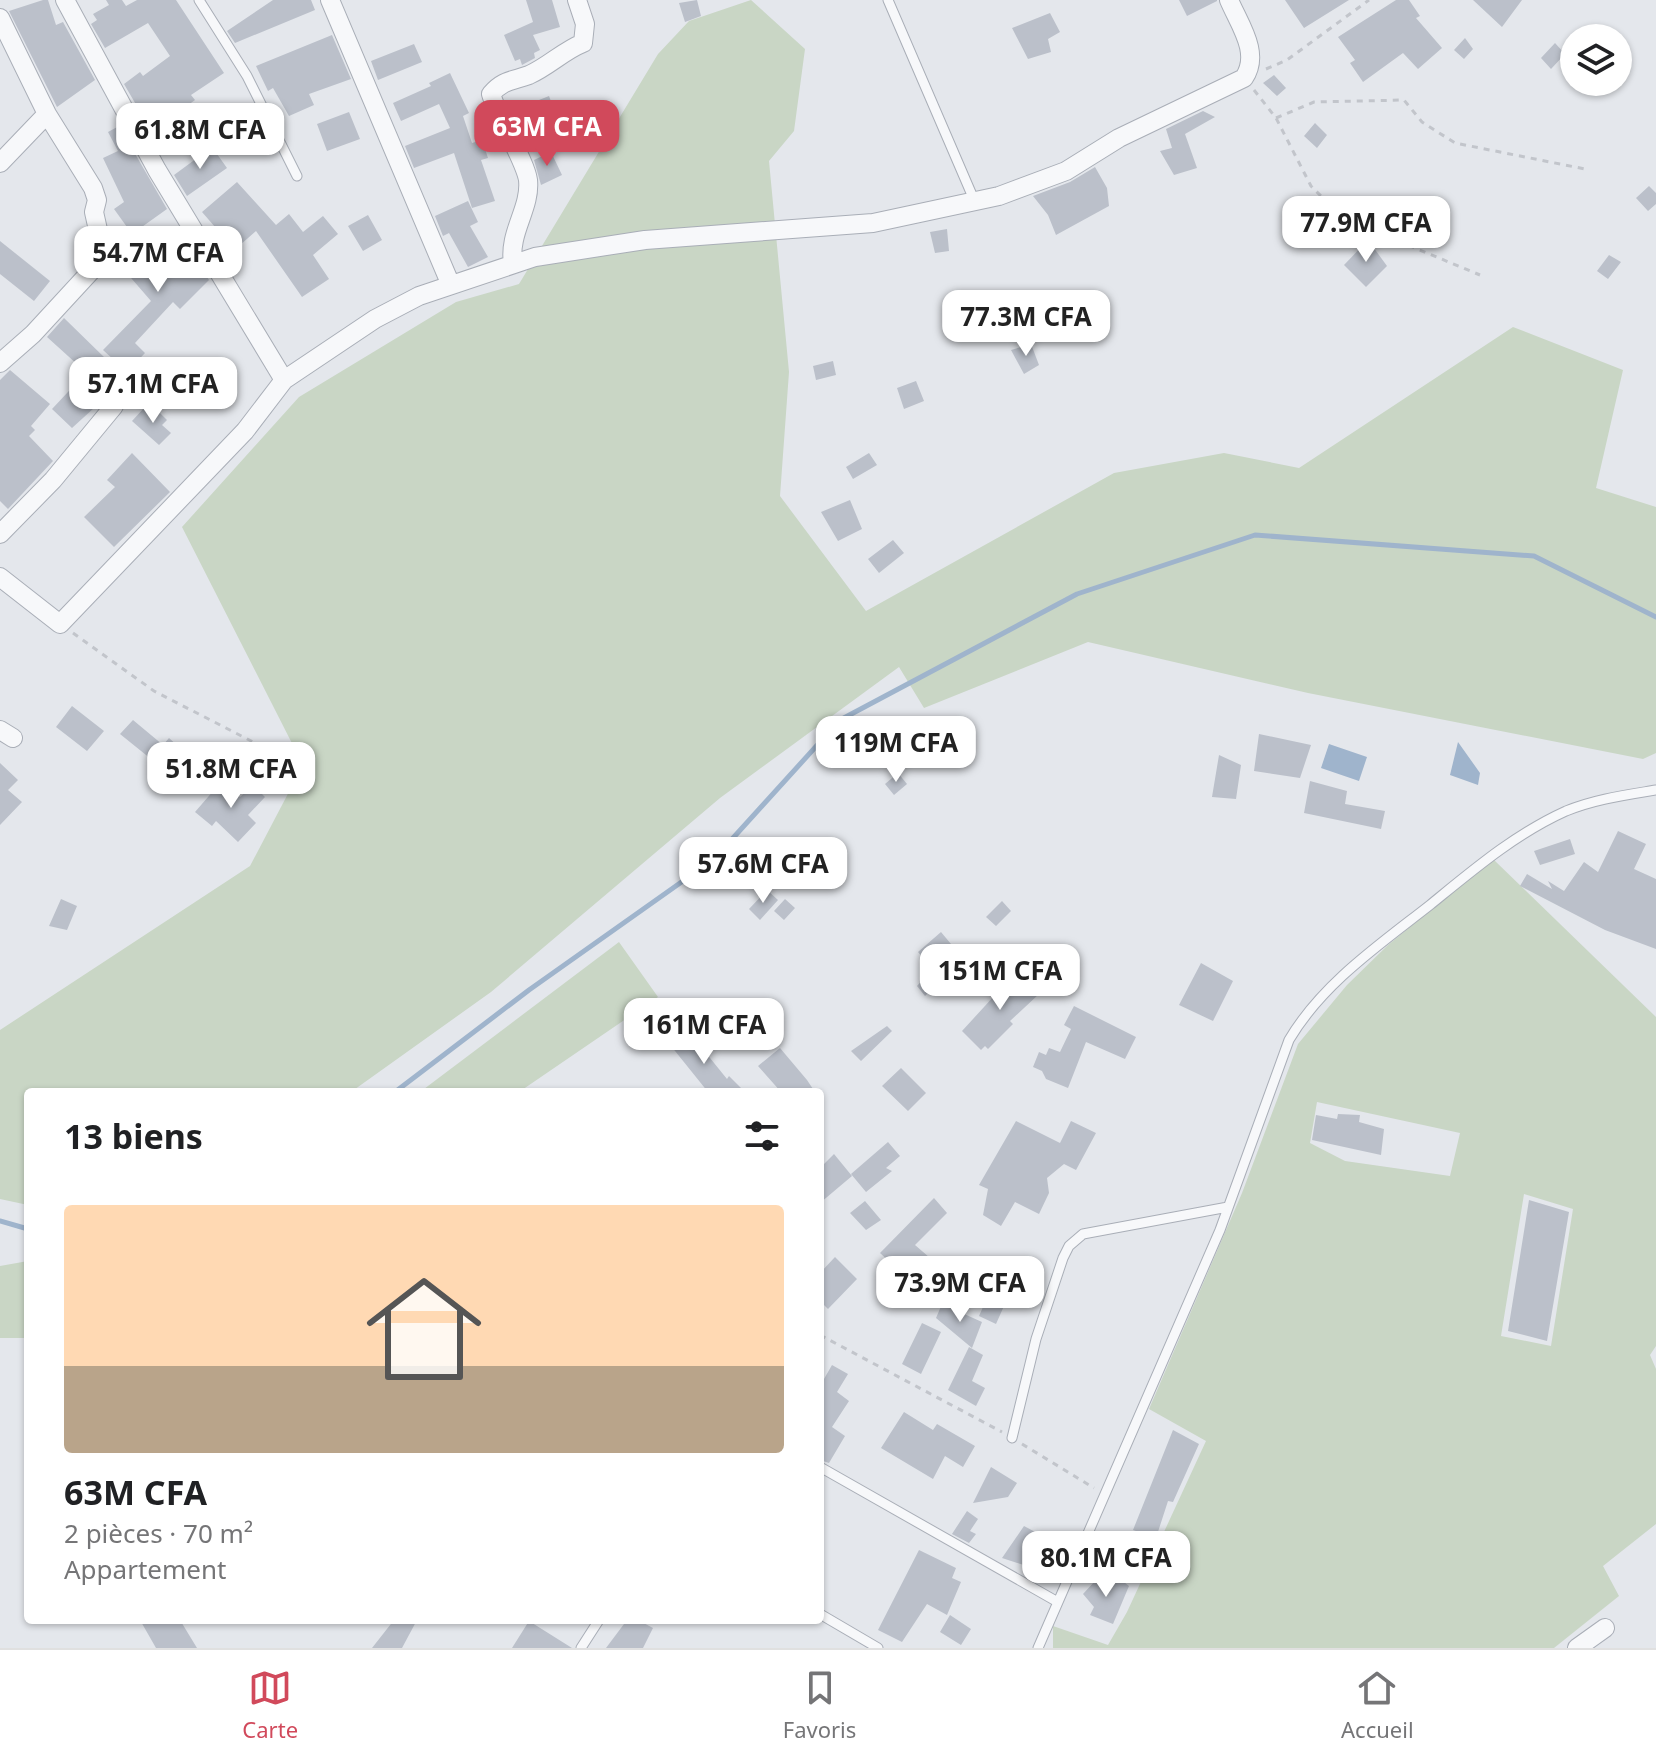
<!DOCTYPE html>
<html lang="fr">
<head>
<meta charset="utf-8">
<style>
  :root { --surface:#fff; --page:#f2f2f2; --text:#202124; --muted:#757577; --line:#e0e0e0; --accent:#d1495b }
  body { margin:0; font-family:"Noto Sans",sans-serif; background:var(--page); color:var(--text); height:100vh; display:flex; flex-direction:column; font-size:30px; white-space:nowrap }
  * { box-sizing:border-box; margin:0 }
  p { font-size:26px; color:var(--muted) }
  .icon { flex:none; width:44px; height:44px; fill:none; stroke:currentColor; stroke-width:2; stroke-linecap:round; stroke-linejoin:round }
  .map { position:relative; flex:1; overflow:hidden }
  .details { position:absolute; left:24px; top:1088px; width:800px; height:536px; display:flex; flex-direction:column; background:var(--surface); border-radius:8px; box-shadow:0 2px 6px #0004 }
  .details>* { flex:none }
  .tools { position:absolute; left:1560px; top:24px; display:grid; gap:16px }
  .tools a { display:grid; place-items:center; width:72px; height:72px; border-radius:50%; background:var(--surface); box-shadow:0 2px 6px #0004; font-size:40px }
  .price { position:absolute; translate:-50% -68px; padding:0 18px; border-radius:16px; background:#fff; color:#222; font-size:26px; line-height:52px; filter:drop-shadow(0 2px 4px #0008) }
  .price::after { content:''; position:absolute; left:50%; top:48px; width:24px; height:18px; margin-left:-12px; background:inherit; clip-path:polygon(0 0,100% 0,50% 100%) }
  .price.active { background:var(--accent); color:#fff }
  ul { padding:0; list-style:none }
  li { display:grid; align-content:center; gap:16px; height:424px; padding:0 40px }
  li+li { border-top:2px solid var(--line) }
  li span { display:grid; place-items:center; height:248px; border-radius:8px; color:#555 }
  li>.icon { margin-inline-start:auto }
  span .icon { width:144px; height:144px; fill:#fffc; stroke-width:1 }
  li b { font-size:34px }
  h2 { display:flex; justify-content:space-between; align-items:center; height:96px; padding:0 40px; font-size:34px }
  .tab-bar { display:flex; justify-content:space-around; align-items:center; height:112px; border-top:2px solid var(--line); background:var(--surface); font-size:22px; color:var(--muted) }
  .tab-bar a { display:grid; justify-items:center; gap:4px }
  .tab-bar .active { color:var(--accent) }
  .map>svg:first-child { display:block }
</style>
</head>
<body>
<div class="map">
<svg width="1656" height="1648" viewBox="0 0 1656 1648">
  <rect width="100%" height="100%" fill="#e4e7ec"/>
  <path fill="#c9d6c5" fill-rule="evenodd" d="M751,0L805,49L794,131L769,161L789,372L780,496L866,611L1114,473L1224,453L1299,468L1513,327L1623,370L1596,488L1656,507V753L1643,759L1308,693L1088,642L924,708L899,667L720,798L491,992L351,1092H28V1205L0,1199V1030L250,866L303,765L182,527L299,397L456,302L519,284L658,54L689,21Z
    M1493,859L1656,1017V1346L1650,1355L1656,1369V1524L1603,1566L1619,1596L1554,1648H1053V1626L1108,1645L1127,1612L1206,1441L1149,1409L1242,1193L1298,1044L1347,985L1388,945ZM1317,1102L1460,1133L1450,1176L1345,1161L1310,1143ZM1524,1194L1573,1209L1551,1346L1501,1336Z
    M619,942L658,997L519,1092H420Z
    M28,1261V1338H0V1266Z"/>
  <path fill="#9fb4cc" d="M1458,742L1480,773L1478,785L1450,775Z
    M1329,744L1367,757L1359,781L1321,768Z"/>
  <g fill="none" stroke-linecap="round" stroke-linejoin="round">
    <path stroke="#9fb4cc" stroke-width="5" d="M395,1092L529,990L714,859L840,720L1077,594L1255,535L1534,556L1656,617
      M0,1221L28,1229"/>
  </g>
  <path fill="#bbc0ca" d="M43,0H48L56,25L63,22L95,80L57,107L9,11Z
    M106,0H122L126,6L137,0H176L224,73L191,95L195,100L184,108L190,117L159,144L124,84L140,72L143,76L170,56L148,23L105,48L91,24L97,20L93,14L109,5Z
    M273,0H311L315,10L235,43L227,31Z
    M526,0H552L560,27L533,35L540,50L534,53L535,58L522,65L520,59L515,61L504,35L533,22Z
    M697,0L701,16L685,22L679,3Z
    M1179,0H1217V1L1187,16Z
    M1285,0H1349L1304,28Z
    M1396,0H1409L1420,16L1416,18L1442,48L1418,69L1403,53L1363,82L1350,63L1355,60L1338,37Z
    M1473,0H1522L1502,27Z
    M1050,13L1060,32L1048,39L1051,52L1028,59L1012,28Z
    M332,35L351,79L309,94L314,105L289,116L273,88L268,91L256,66Z
    M1465,38L1473,49L1464,59L1454,50Z
    M1555,43L1565,54L1551,69L1541,58Z
    M414,44L422,62L378,80L371,61Z
    M450,73L469,113L463,116L472,143L482,140L488,158L481,160L495,201L472,208L454,153L414,168L405,146L450,128L439,104L401,121L393,103L431,86L429,83Z
    M1274,75L1286,88L1277,96L1263,83Z
    M549,96L563,133L537,140L519,108Z
    M1203,111L1215,117L1185,134L1197,168L1174,175L1160,151L1172,148L1166,129Z
    M349,112L360,139L327,151L317,124Z
    M1315,123L1327,135L1317,148L1304,136Z
    M119,126L167,209L132,234L114,209L124,202L103,158L118,151L108,132Z
    M212,147L227,168L187,196L174,175Z
    M551,152L562,175L541,185L534,160Z
    M1095,167L1107,188L1109,206L1056,235L1048,215L1033,196L1070,182Z
    M237,182L276,225L289,214L303,232L323,216L338,234L313,255L329,279L302,297L256,231L231,253L218,239L222,235L202,212Z
    M1649,186L1656,193V204L1648,211L1636,198Z
    M468,201L478,222L470,226L488,257L468,267L449,233L443,236L435,216Z
    M368,215L382,240L363,251L348,226Z
    M947,229L949,251L935,253L930,232Z
    M178,233L209,280L180,309L173,302L135,343L145,353L127,372L103,350L151,301L125,271Z
    M1368,240L1387,266L1366,287L1344,265Z
    M0,241L50,281L34,301L0,274Z
    M1609,255L1621,262L1608,279L1597,271Z
    M64,318L105,358L89,375L47,337Z
    M1031,344L1039,365L1024,374L1011,350Z
    M833,361L836,375L816,380L813,366Z
    M10,370L50,404L31,426L35,430L29,436L53,461L8,509L0,501V380Z
    M83,376L105,398L72,428L52,409Z
    M916,381L924,401L904,409L897,388Z
    M144,408L151,415L156,409L167,420L162,425L171,433L159,445L132,421Z
    M132,453L170,492L114,547L84,517L115,487L107,480Z
    M869,453L877,465L853,479L846,467Z
    M850,500L862,529L838,541L821,512Z
    M893,540L904,553L879,573L868,559Z
    M72,706L104,731L87,751L56,727Z
    M133,720L163,745L169,738L199,765L182,784L120,734Z
    M1259,734L1311,745L1300,778L1254,771Z
    M1219,755L1241,765L1236,799L1212,797Z
    M0,763L18,780L8,790L22,802L0,825Z
    M898,773L907,784L894,795L885,784Z
    M1310,781L1347,791L1345,804L1385,811L1381,829L1304,813Z
    M221,782L240,797L253,785L265,797L248,815L256,823L238,842L216,821L212,826L195,812Z
    M1618,831L1646,844L1634,869L1656,879V949L1605,930L1520,886L1527,874L1552,889L1548,881L1564,891L1584,862L1598,872Z
    M1570,839L1575,854L1540,865L1534,851Z
    M767,890L778,900L760,920L749,909Z
    M61,899L77,906L67,930L49,926Z
    M785,899L795,908L784,920L774,911Z
    M1002,901L1011,911L996,926L986,917Z
    M941,932L956,950V955L936,973L918,952Z
    M1201,963L1233,981L1213,1021L1179,1005Z
    M1017,971L1039,994L1010,1021L1013,1024L988,1049L985,1046L981,1050L962,1031Z
    M926,976L934,987L925,996L917,986Z
    M1074,1006L1136,1037L1125,1059L1086,1042L1068,1088L1046,1079L1042,1071L1033,1067L1039,1052L1046,1055L1049,1048L1060,1052L1071,1029L1064,1025Z
    M887,1026L892,1031L861,1061L851,1051Z
    M689,1032L727,1079L729,1076L745,1092H708L671,1046Z
    M780,1048L807,1080L815,1092H781L758,1066Z
    M901,1068L926,1093L908,1111L882,1086Z
    M1338,1114L1360,1115L1359,1122L1384,1129L1381,1155L1312,1140L1316,1115L1337,1119Z
    M1016,1121L1060,1143L1071,1121L1096,1133L1076,1170L1064,1164L1047,1178L1049,1193L1039,1214L1015,1202L1001,1226L983,1215L988,1189L979,1185Z
    M888,1142L900,1156L886,1168L892,1171L866,1192L851,1174Z
    M834,1154L852,1176L820,1203V1168Z
    M934,1198L947,1213L915,1245L937,1264L917,1287L880,1253Z
    M1529,1200L1569,1212L1547,1341L1508,1331Z
    M865,1201L881,1220L866,1230L850,1213Z
    M835,1257L857,1279L828,1309L820,1301V1273Z
    M987,1298L1004,1306L996,1324L979,1316Z
    M942,1304L982,1322L972,1348L936,1318Z
    M922,1323L941,1332L921,1374L902,1364Z
    M969,1347L983,1355L972,1381L985,1388L976,1406L948,1390Z
    M832,1365L848,1374L837,1392L849,1401L832,1427L845,1436L829,1463L820,1460V1386Z
    M904,1412L933,1430L937,1424L975,1446L963,1467L945,1456L933,1479L881,1448Z
    M1173,1430L1199,1444L1173,1502L1168,1501L1156,1538L1133,1530Z
    M991,1467L1017,1483L1008,1497L973,1503Z
    M967,1511L978,1519L970,1531L976,1534L969,1543L952,1534Z
    M1024,1526L1069,1550L1054,1575L1002,1558Z
    M919,1550L956,1568L952,1578L961,1582L947,1615L927,1604L902,1642L878,1630Z
    M1120,1579L1129,1586L1113,1624L1090,1615L1094,1607L1083,1594L1095,1581L1112,1585Z
    M950,1615L971,1629L961,1645L940,1632Z
    M140,1620H180L197,1648H156Z
    M394,1620H417L402,1648H372Z
    M627,1620H638L653,1628L643,1648H606Z
    M529,1621L572,1648H512Z"/>
  <g fill="none" stroke-linecap="round" stroke-linejoin="round">
    <defs>
      <path id="lane" d="M199,0L247,76L297,176
        M888,0L975,202
        M1012,1438L1036,1339L1063,1258L1069,1246L1083,1234L1228,1207
        M820,1467L1056,1601
        M820,1614L878,1648
        M581,1648L599,1620
        M1038,1648L1220,1230L1289,1040C1322,984 1379,945 1430,905C1473,870 1515,834 1566,811C1595,799 1626,795 1656,790"/>
      <path id="street" d="M65,0L157,170L284,380
        M330,0L450,283
        M0,18L47,114L93,188L97,200L94,212L104,257L33,334L0,363
        M0,163L47,114
        M513,264C508,232 531,209 528,180C525,160 498,118 491,94C503,80 512,81 529,75C549,66 563,51 583,43L585,24L577,0
        M0,534L53,480L114,406
        M0,577L60,624L245,431L284,380L375,319L419,296L535,257L645,240L873,223L999,196L1066,171L1119,138L1244,78C1261,53 1239,24 1229,0
        M0,730L13,738
        M1577,1648L1605,1628"/>
    </defs>
    <use href="#lane" stroke="#a9aeb7" stroke-width="11"/>
    <use href="#street" stroke="#a9aeb7" stroke-width="20"/>
    <path stroke="#c2c5cb" stroke-width="3" stroke-dasharray="6 6" stroke-linecap="butt" d="M1266,69L1287,60L1369,0
      M1254,90L1276,118L1311,186L1333,208L1357,224L1480,275
      M1276,118L1314,102L1404,100L1422,122L1455,143L1585,169
      M73,633L154,691L261,746
      M820,1335L1002,1432
      M1022,1444L1094,1488"/>
    <use href="#lane" stroke="#f7f8fa" stroke-width="9"/>
    <use href="#street" stroke="#f7f8fa" stroke-width="18"/>
  </g>
</svg>
<div class="tools">
<a><svg class="icon" aria-label="layers" viewBox="0 0 24 24"><path d="M12 4l9 5-9 5-9-5zM3 14l9 5 9-5"/></svg></a>
</div>
<b class="price active" style="left:547px;top:168px">63M CFA</b>
<b class="price" style="left:200px;top:171px">61.8M CFA</b>
<b class="price" style="left:1366px;top:264px">77.9M CFA</b>
<b class="price" style="left:158px;top:294px">54.7M CFA</b>
<b class="price" style="left:1026px;top:358px">77.3M CFA</b>
<b class="price" style="left:153px;top:425px">57.1M CFA</b>
<b class="price" style="left:896px;top:784px">119M CFA</b>
<b class="price" style="left:231px;top:810px">51.8M CFA</b>
<b class="price" style="left:763px;top:905px">57.6M CFA</b>
<b class="price" style="left:1000px;top:1012px">151M CFA</b>
<b class="price" style="left:704px;top:1066px">161M CFA</b>
<b class="price" style="left:960px;top:1324px">73.9M CFA</b>
<b class="price" style="left:1106px;top:1599px">80.1M CFA</b>
<section class="details">
<h2>13 biens<svg class="icon" aria-label="filters" viewBox="0 0 24 24"><path d="M4 7h16M4 17h16"/><circle cx="9" cy="7" r="2"/><circle cx="15" cy="17" r="2"/></svg></h2>
<ul>
<li><span style="background:linear-gradient(#ffd9b3 65%,#b9a48a 0)"><svg class="icon" aria-label="home" viewBox="0 0 24 24"><path d="M3 11l9-7 9 7M6 9v11h12V9"/></svg></span><div><b>63M CFA</b><p>2 pièces · 70 m²</p><p>Appartement</p></div></li>
</ul>
</section>
</div>
<nav class="tab-bar">
<a class="active"><svg class="icon" aria-label="map" viewBox="0 0 24 24"><path d="M3 6l6-2 6 2 6-2v14l-6 2-6-2-6 2zM9 4v14M15 6v14"/></svg>Carte</a>
<a><svg class="icon" aria-label="saved" viewBox="0 0 24 24"><path d="M7 4h10v16l-5-4-5 4z"/></svg>Favoris</a>
<a><svg class="icon" aria-label="home" viewBox="0 0 24 24"><path d="M3 11l9-7 9 7M6 9v11h12V9"/></svg>Accueil</a>
</nav>
</body>
</html>
